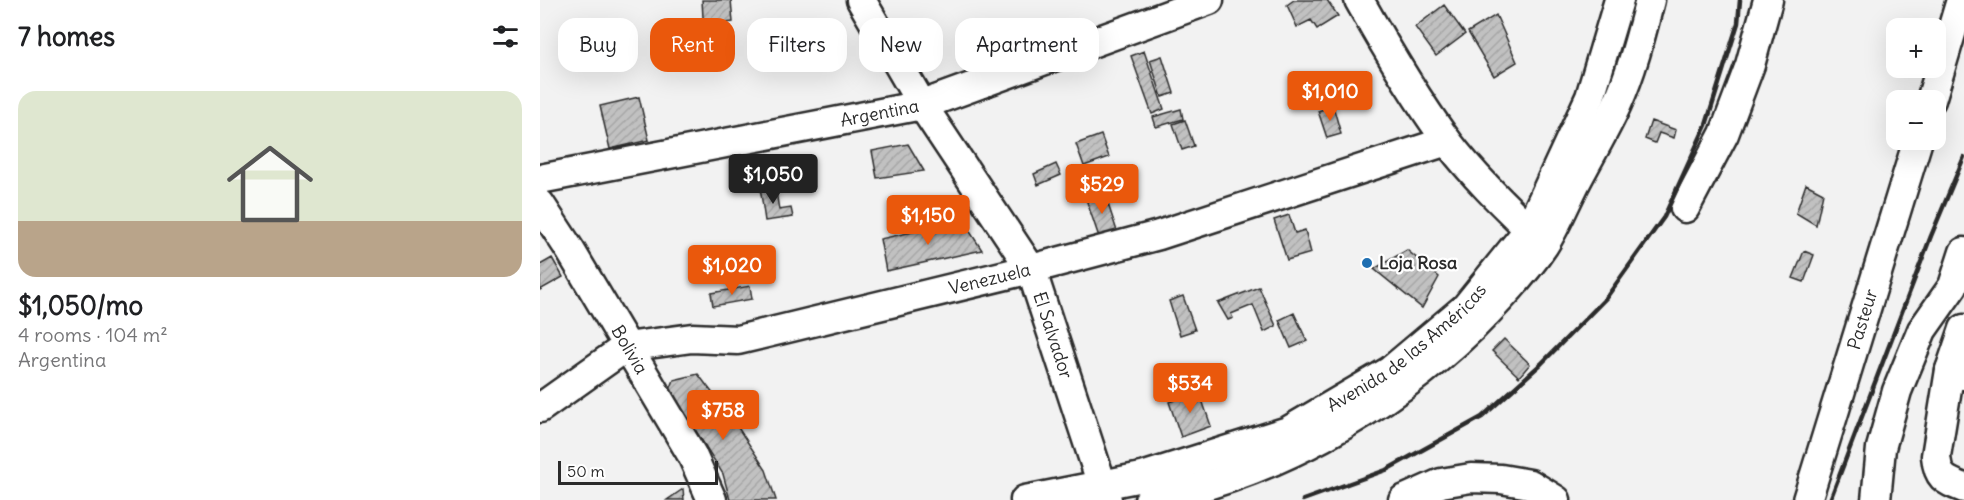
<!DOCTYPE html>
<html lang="en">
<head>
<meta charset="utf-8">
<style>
  :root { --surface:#fff; --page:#f2f2f2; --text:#202124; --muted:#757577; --accent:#ea580c }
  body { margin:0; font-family:Delius,sans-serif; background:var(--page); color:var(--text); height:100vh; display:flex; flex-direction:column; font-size:22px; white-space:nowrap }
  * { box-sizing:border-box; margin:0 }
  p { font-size:20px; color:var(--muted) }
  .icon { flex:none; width:33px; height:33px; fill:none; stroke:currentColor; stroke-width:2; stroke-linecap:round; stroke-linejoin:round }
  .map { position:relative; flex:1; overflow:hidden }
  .side { display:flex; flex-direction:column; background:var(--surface); width:540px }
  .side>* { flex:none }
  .top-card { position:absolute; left:18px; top:18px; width:570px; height:54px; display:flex; gap:12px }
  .buttons { position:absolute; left:1346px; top:18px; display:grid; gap:12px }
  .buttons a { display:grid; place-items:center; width:60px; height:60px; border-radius:12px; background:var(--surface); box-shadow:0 6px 24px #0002; font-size:30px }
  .scale { position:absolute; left:18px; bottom:15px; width:160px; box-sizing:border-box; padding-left:6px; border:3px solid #2b2b2b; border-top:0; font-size:16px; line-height:21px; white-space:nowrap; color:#2b2b2b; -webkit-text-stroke:4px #fff; paint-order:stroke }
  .price { position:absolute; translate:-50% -51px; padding:0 14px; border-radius:6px; background:var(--accent); color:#fff; font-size:20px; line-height:39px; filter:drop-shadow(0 2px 3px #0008) }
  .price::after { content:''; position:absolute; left:50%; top:36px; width:18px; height:14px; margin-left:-9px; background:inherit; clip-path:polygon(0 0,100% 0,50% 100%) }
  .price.on { background:#222; color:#fff }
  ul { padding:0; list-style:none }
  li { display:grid; align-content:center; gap:12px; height:318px; padding:0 18px }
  li span { display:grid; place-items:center; height:186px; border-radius:18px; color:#555 }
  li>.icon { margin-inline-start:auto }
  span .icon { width:108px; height:108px; fill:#fffc; stroke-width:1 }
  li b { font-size:26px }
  h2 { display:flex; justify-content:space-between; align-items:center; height:72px; padding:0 18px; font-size:26px }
  .pill { padding:0 21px; border-radius:18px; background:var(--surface); box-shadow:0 6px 24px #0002; font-size:21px; line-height:54px }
  .pill.on { background:var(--accent); color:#fff }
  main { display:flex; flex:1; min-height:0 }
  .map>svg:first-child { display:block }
</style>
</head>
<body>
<main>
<section class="side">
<h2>7 homes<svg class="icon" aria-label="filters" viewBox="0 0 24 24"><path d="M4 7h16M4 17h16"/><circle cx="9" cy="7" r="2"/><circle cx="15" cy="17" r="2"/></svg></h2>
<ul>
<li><span style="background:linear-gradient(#dfe7d0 70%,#b9a48a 0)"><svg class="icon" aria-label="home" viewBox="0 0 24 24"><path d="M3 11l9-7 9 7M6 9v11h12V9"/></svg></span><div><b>$1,050/mo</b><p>4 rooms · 104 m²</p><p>Argentina</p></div></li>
</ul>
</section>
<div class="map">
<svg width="1424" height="500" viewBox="0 0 1424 500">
  <defs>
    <pattern id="building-hatch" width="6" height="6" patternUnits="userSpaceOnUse" patternTransform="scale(1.5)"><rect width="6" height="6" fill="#c1c1c1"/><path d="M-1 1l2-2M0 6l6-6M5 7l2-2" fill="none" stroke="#a6a6a6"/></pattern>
  </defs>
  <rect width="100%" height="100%" fill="#f2f2f2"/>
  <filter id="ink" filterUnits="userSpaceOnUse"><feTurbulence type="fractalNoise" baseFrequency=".0167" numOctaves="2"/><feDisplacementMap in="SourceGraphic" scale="12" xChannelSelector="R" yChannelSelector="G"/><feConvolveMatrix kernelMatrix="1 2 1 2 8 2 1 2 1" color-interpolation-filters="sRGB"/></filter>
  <g filter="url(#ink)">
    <path fill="url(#building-hatch)" stroke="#2b2b2b" stroke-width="1.5" d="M162,0H191L193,22L186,23L187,34L164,35Z
      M754,0H787L798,16L777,29L771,20L757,27L747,5Z
      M904,5L925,34L896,56L875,27Z
      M956,15L977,62L954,76L928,32Z
      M604,51L624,109L612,114L591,56Z
      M622,56L634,93L622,97L610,60Z
      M99,97L109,140L70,149L60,106Z
      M793,106L801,134L787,138L778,111Z
      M641,109L643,119L616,127L613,117Z
      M645,120L654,146L642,150L633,124Z
      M1111,121L1136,130L1134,138L1119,133L1115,143L1105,139Z
      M561,135L569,157L544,166L536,144Z
      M368,144L384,171L337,178L332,151Z
      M516,164L521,175L498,185L494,174Z
      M1266,184L1283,193L1276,225L1256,213Z
      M235,185L239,210L251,208L253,217L225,221L220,187Z
      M564,192L577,231L559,237L546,199Z
      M749,215L755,233L765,230L771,253L747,260L734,220Z
      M423,221L442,250L346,271L340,239Z
      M867,250L899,277L882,308L834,269Z
      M1264,251L1274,255L1264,282L1253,278Z
      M12,258L23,277L0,290V265Z
      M210,286L212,299L173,306L171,293Z
      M719,287L736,326L724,332L713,305L691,314L693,318L688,320L678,303Z
      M643,296L655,330L640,335L629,301Z
      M754,313L767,341L751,348L739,320Z
      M964,339L990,364L979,377L952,351Z
      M158,374L193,420L226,470L236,500H190L183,474L130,390L134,380Z
      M659,391L671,426L641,437L629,402Z
      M143,489L144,500H127Z"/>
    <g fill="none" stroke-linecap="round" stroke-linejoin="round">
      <defs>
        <g id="minor">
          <path id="s1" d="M321,0L382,105L491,269L567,500"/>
          <path d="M819,0C846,48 874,96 907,141C935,178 968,209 1001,241"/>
          <path d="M1391,100L1421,0"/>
          <path id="s2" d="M0,179L382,105L669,0"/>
          <path id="s3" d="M0,204L30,250L152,455L172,500"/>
          <path d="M1145,208L1184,134L1210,65L1228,0"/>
          <path d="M1424,329L1410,370L1424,375"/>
          <path d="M1410,370L1396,456C1398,478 1404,480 1424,488"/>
          <path id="s4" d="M0,408L86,347L152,338L198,340L491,269L619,235L907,141"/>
          <path id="s5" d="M485,500L602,477L748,431L850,371L926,307L989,229L1050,97L1079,0"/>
          <path d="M609,500C731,475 844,413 933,327C958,302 984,275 1004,245C1016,226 1025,204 1035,184C1049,157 1065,131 1077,104C1092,71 1101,35 1110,0"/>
          <path d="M863,500L901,483L931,478L961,479L990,484L1016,500"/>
          <path id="s6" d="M1267,500L1378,140"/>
          <path d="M1336,500L1341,448L1357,391L1382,330L1413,286L1424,252"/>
        </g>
      </defs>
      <use href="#minor" stroke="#2b2b2b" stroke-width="33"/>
      <use href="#minor" stroke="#fff" stroke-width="28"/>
      <path stroke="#2b2b2b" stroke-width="4.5" d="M763,500L846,470L942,417L1001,364L1066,298L1124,217L1166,125L1198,23L1200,0
        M1290,500L1391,236L1424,157"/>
    </g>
  </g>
  <circle fill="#1f6fb2" stroke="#fff" stroke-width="2" cx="827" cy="263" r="6"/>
  <g text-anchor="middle" stroke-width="4.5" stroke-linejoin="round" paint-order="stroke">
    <g font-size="18" fill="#2b2b2b" stroke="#fff">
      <text dy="6" stroke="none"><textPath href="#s2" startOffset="346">Argentina</textPath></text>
      <text dy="6" stroke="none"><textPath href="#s4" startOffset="477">Venezuela</textPath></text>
      <text dy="6" stroke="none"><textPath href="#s6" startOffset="189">Pasteur</textPath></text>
      <text dy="6" stroke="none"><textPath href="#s1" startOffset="388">El Salvador</textPath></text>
      <text dy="6" stroke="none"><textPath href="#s5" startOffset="418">Avenida de las Américas</textPath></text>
      <text dy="6" stroke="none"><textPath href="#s3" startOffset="171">Bolivia</textPath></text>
    </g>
    <g font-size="18" font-weight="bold" fill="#2b2b2b" stroke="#fff" text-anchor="start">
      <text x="839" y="269">Loja Rosa</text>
    </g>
  </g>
</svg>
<div class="buttons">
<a>+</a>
<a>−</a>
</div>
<div class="scale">50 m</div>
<b class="price" style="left:790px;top:122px">$1,010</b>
<b class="price on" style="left:233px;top:205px">$1,050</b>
<b class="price" style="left:562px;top:215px">$529</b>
<b class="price" style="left:388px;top:246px">$1,150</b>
<b class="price" style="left:192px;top:296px">$1,020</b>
<b class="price" style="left:650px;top:414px">$534</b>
<b class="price" style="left:183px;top:441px">$758</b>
<div class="top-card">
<a class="pill">Buy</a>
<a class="pill on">Rent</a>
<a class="pill">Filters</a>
<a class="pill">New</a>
<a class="pill">Apartment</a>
</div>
</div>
</main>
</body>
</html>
